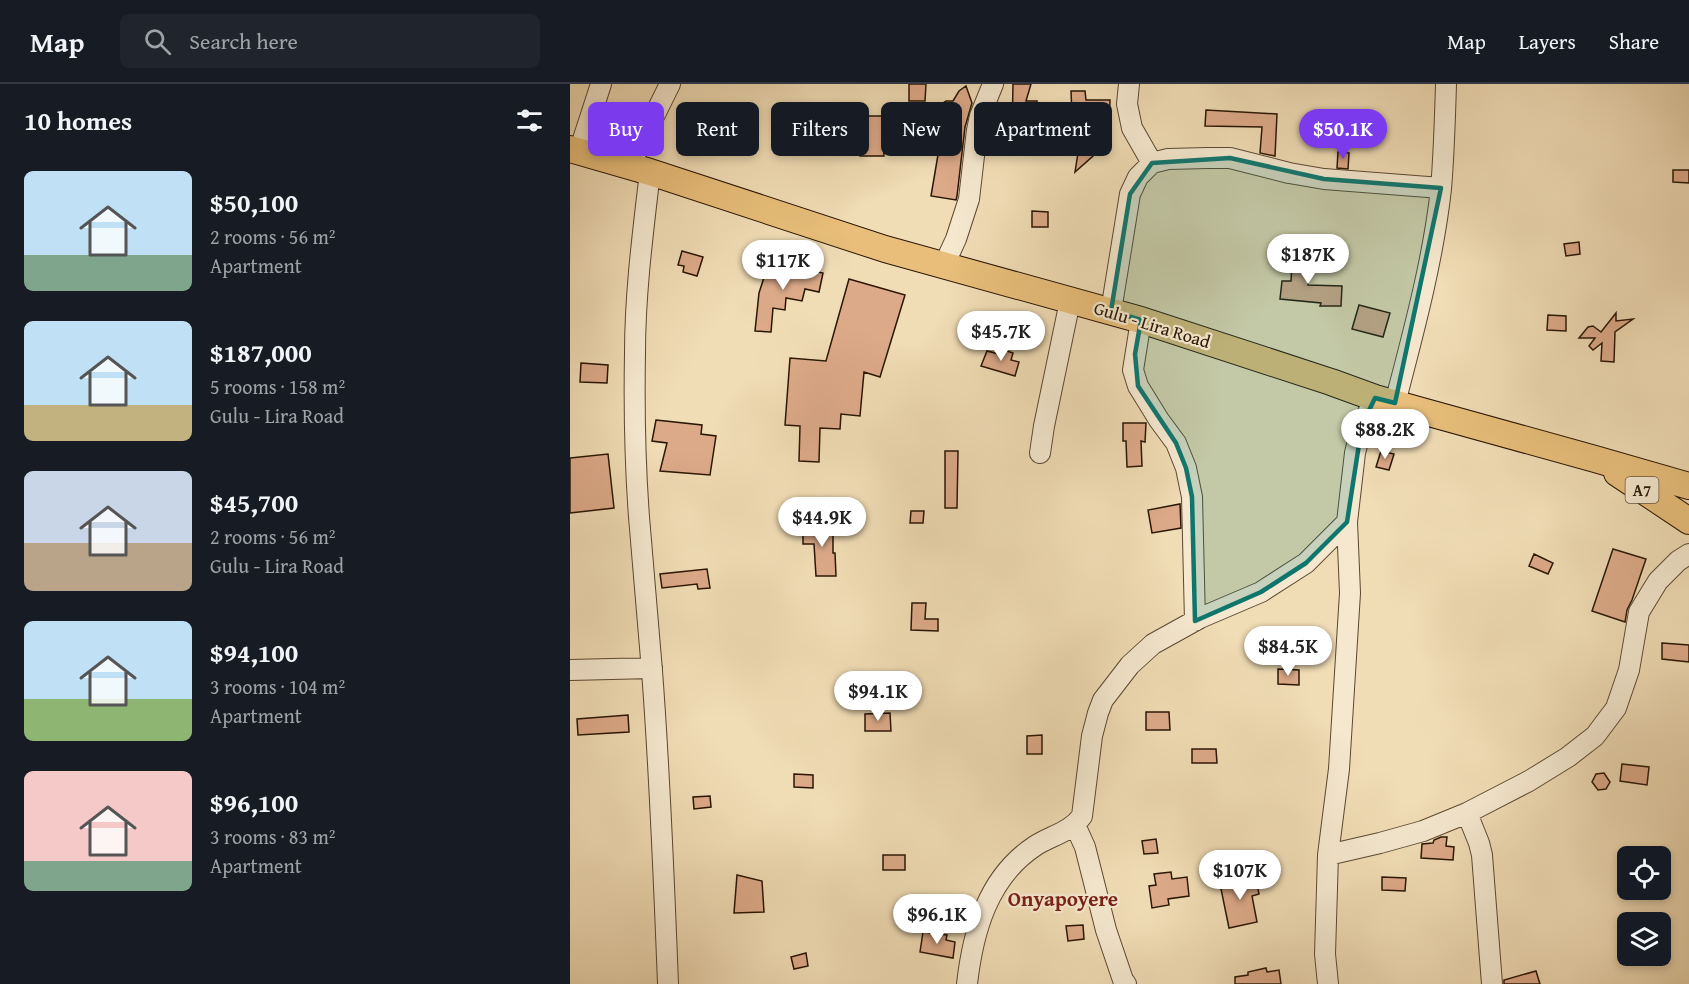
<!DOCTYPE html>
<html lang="en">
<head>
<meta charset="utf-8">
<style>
  :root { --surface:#171b24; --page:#20242c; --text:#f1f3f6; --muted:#9ea1a6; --line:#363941; --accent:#7c3aed }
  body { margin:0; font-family:"Gentium Book Plus",serif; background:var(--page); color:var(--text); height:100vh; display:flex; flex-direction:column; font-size:22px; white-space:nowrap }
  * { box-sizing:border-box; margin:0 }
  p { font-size:20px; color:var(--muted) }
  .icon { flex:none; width:33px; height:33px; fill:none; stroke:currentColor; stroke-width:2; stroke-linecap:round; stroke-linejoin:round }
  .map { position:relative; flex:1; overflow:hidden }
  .sheet { display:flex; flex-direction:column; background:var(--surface); width:570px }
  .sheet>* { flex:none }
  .hud { position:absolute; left:18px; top:18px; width:570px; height:54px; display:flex; gap:12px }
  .fabs { position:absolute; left:1047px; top:762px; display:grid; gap:12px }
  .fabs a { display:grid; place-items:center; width:54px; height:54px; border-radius:9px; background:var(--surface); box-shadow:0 3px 9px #0003; font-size:30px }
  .price { position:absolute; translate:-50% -51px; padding:0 14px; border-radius:21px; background:#fff; color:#222; font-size:20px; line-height:39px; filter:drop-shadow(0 2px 3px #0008) }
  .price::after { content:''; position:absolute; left:50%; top:36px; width:18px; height:14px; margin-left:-9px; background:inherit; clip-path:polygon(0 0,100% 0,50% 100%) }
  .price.selected { background:var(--accent); color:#fff }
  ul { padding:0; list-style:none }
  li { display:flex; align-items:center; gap:18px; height:150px; padding:0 24px }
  li span { display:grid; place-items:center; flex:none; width:168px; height:120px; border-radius:9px; color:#555 }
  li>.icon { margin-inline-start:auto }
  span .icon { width:72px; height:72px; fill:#fffc; stroke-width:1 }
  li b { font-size:26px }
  h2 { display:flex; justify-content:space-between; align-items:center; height:72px; padding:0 24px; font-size:26px }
  .tag { padding:0 21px; border-radius:9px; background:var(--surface); box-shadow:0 3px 9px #0003; font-size:21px; line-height:54px }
  .tag.selected { background:var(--accent); color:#fff }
  header { display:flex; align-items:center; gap:36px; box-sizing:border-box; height:84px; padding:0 30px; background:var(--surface); border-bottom:2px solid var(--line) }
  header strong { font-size:28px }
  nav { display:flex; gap:33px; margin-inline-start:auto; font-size:21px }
  .search { width:420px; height:54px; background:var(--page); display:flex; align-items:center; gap:15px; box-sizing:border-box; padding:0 21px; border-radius:9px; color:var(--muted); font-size:22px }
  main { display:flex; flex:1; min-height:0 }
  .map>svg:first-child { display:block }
</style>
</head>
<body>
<header>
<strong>Map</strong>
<div class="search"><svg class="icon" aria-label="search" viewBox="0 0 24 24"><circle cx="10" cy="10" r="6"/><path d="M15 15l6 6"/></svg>Search here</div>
<nav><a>Map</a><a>Layers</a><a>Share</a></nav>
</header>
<main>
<section class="sheet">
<h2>10 homes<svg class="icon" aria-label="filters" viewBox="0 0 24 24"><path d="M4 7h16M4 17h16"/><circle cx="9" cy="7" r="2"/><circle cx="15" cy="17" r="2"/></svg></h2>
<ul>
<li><span style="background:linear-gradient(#bfe0f5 70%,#7fa58c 0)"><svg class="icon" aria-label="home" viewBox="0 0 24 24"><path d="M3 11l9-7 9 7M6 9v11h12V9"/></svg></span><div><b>$50,100</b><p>2 rooms · 56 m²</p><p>Apartment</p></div></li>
<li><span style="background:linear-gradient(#bfe0f5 70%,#c2b280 0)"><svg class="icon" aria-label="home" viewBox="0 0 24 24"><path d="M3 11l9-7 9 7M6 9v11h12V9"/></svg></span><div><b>$187,000</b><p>5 rooms · 158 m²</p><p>Gulu - Lira Road</p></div></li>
<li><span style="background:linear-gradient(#c9d6e8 60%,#b9a48a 0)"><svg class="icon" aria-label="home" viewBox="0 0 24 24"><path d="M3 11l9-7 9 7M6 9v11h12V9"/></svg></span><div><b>$45,700</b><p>2 rooms · 56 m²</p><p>Gulu - Lira Road</p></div></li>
<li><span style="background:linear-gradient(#bfe0f5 65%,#8fb573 0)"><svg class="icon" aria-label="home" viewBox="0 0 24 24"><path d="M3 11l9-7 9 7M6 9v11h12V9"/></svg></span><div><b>$94,100</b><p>3 rooms · 104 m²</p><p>Apartment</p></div></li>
<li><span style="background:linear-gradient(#f6c9c9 75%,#7fa58c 0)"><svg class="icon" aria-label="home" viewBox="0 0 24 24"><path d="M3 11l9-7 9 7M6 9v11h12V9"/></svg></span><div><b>$96,100</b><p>3 rooms · 83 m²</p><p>Apartment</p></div></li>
</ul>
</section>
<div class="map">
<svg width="1119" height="900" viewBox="0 0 1119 900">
  <rect width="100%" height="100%" fill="#f0dcb5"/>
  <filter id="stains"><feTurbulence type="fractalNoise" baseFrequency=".00333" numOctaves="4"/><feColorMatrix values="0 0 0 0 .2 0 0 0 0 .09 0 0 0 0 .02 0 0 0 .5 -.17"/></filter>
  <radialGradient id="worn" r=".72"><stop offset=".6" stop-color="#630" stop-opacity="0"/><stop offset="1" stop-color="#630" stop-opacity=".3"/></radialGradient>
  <path fill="#ddaa89" stroke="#291604" stroke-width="1.5" d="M339,0H356L355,17H339Z
    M443,0H461L456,17H467V39H459V45H446L445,49H442Z
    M396,2L402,19L395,43L387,112L386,116L361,112L372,47L381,48L370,21L376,17H383L389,7Z
    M501,7H515L516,16H540L539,52H526L523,72L505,88L511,50H503V45H489V31H502Z
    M256,22L269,24L266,47L295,48V32H314V49H324V53L313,56L314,72H290V61L266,68L257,38H254Z
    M636,26L707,30L705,72L690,69L692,43L635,42Z
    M768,68L779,69L778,85L767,84Z
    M1103,86H1119V99L1103,98Z
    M462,127L478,128V143H462Z
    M1009,158L1010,170L996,172L994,160Z
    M723,166H740L738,201L772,202L771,222H750L751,219L710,215L712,197H721Z
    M112,167L133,173L127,192L113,188L114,182L108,181Z
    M199,178L227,186L228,184L253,189L249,208L235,205L232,217L216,214L215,226L203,224L201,248L185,247L189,209Z
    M279,195L335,211L310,293L294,288L290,332L271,330L270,345L250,344L249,378L229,377L230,342L215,341L220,274L256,277Z
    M789,221L820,229L813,253L782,245Z
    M1046,229V237L1063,235L1045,248L1044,278L1031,277L1032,259L1023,266L1019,262L1025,254H1009L1018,243L1023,242L1031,248Z
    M978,231L996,232V247L977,246Z
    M431,265L443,269L441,276L449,278L445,292L411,282L417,267L429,270Z
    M11,279L38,281L37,299L10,298Z
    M86,336L132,341L131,350L146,352L140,391L90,387L97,359L82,357Z
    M553,339H576L575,358L571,357L572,382L557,383L556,357H553Z
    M375,367H388L387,424H375Z
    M811,367L824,370L819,386L806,383Z
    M38,370L44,424L0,429V374Z
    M610,420L611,444L582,449L578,426Z
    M341,427H354L353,439H340Z
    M240,441H263V469H265L266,492H246L244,460H233V443L240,444Z
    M1043,465L1076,475L1062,516L1057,526L1055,538L1022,527Z
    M964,470L983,479L978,490L959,482Z
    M137,485L140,504L128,505L127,500L92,504L90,490Z
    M342,519H356L355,535H368V547L341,546Z
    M1092,559L1119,561V578L1092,575Z
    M708,585L729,586V601L708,600Z
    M576,628H599L600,646H576Z
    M320,629L321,647H295V630Z
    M58,631L59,648L8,651L7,635Z
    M472,651V670H457V652Z
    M622,665H646L647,679H622Z
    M1052,680L1079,683L1077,701L1050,697Z
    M1034,689L1040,698L1036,705L1028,706L1022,698L1026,690Z
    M224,690L243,691V704L224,703Z
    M140,712L141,723L124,725L123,713Z
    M871,753H877L876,762L884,763L883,776L851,774L852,760L863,759L864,756Z
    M586,755L588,769L574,770L572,757Z
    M313,771H335V786H313Z
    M601,788L602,795L617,793L619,812L598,815L599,821L582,824L579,802L586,801L584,790Z
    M167,791L192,797L194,828L164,829Z
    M685,791L689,810L682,812L687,838L659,844L650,800Z
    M812,793L836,794L835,807L812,806Z
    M513,841L514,855L498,857L496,842Z
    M353,848L377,851L376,856L385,858L383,874L350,868Z
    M236,869L238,882L224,885L221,873Z
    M696,884L697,888L709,886L711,900H665V893L678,891V888Z
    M966,887L970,900H934V896Z"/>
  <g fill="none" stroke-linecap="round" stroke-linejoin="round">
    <defs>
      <path id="minor" d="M559,0L557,20L562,44L582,79
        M9,68L31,0
        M59,83L100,0
        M80,88C73,148 65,209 65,269C64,324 65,379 69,433C73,484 78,536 82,587C90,691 94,795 98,900
        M374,181L386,155L399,115L407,46L410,32L423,0
        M541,227L560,110L568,93L582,79L598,75L638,74H660L719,89L754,95L871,104
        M571,236L563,286L568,302L589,336L606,359L616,384L622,413L625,537
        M825,319C843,250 863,177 871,105C874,70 875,35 876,0
        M470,369L474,342L500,217
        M0,586L82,584
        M897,729L909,759L912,771L922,900
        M505,741L515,763L536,846L553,896L556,900
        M758,771L810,759L853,747L897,729L959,697L998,673L1025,652L1046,624L1059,586L1069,528L1088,497L1108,477L1119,470
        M397,900C403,847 418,793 465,762C480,752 501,748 512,732L522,652L528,629L533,616L560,581L583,560L630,534L691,508L736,479L777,438
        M758,900L755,870L758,771L769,685L780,509L777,438L785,369L792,341L805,314"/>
      <path id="major" d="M0,65L80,88L315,165L571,236L761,298L805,314L1025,375L1119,402
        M1047,389L1119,437"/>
    </defs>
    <use href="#minor" stroke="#5b4830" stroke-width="22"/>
    <use href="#major" stroke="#291604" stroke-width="28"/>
    <use href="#minor" stroke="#f5e8cf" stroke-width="20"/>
    <use href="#major" stroke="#e8be7a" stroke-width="26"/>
  </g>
  <path fill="#0f766e" fill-opacity="0.2" stroke="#0f766e" stroke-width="4.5" stroke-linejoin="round" d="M660,74L754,95L871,104L825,319L805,314L792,341L777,438L736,479L691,508L625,537L622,413L616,384L606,359L568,302L565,270L571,236L541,227L560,110L582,79Z"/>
  <g text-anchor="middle" stroke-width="4.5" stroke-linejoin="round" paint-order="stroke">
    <rect fill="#f5e8cf" stroke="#665541" stroke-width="1.5" x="1055.5" y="393" width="33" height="26" rx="4.5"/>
    <g font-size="16" font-weight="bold" fill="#291604">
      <text x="1072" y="412">A7</text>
    </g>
    <g font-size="18" fill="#291604" stroke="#f5e8cf">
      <text transform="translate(582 241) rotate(17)" y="6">Gulu - Lira Road</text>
    </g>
    <g font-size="21" font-weight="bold" fill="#7a1f14" stroke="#f5e8cf">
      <text x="493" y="822">Onyapoyere</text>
    </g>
  </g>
  <rect width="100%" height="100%" filter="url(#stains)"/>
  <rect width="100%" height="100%" fill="url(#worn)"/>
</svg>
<div class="fabs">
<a><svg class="icon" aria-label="locate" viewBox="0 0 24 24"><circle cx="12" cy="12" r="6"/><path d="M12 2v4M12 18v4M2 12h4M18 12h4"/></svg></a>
<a><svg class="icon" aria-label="layers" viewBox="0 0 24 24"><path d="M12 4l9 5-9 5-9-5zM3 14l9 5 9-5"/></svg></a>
</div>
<b class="price selected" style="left:773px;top:76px">$50.1K</b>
<b class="price" style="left:738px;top:201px">$187K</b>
<b class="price" style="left:213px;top:207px">$117K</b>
<b class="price" style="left:431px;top:278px">$45.7K</b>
<b class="price" style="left:815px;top:376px">$88.2K</b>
<b class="price" style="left:252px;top:464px">$44.9K</b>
<b class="price" style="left:718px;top:593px">$84.5K</b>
<b class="price" style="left:308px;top:638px">$94.1K</b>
<b class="price" style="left:670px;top:817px">$107K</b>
<b class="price" style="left:367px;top:861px">$96.1K</b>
<div class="hud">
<a class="tag selected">Buy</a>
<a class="tag">Rent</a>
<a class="tag">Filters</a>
<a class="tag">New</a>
<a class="tag">Apartment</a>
</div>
</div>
</main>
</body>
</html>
